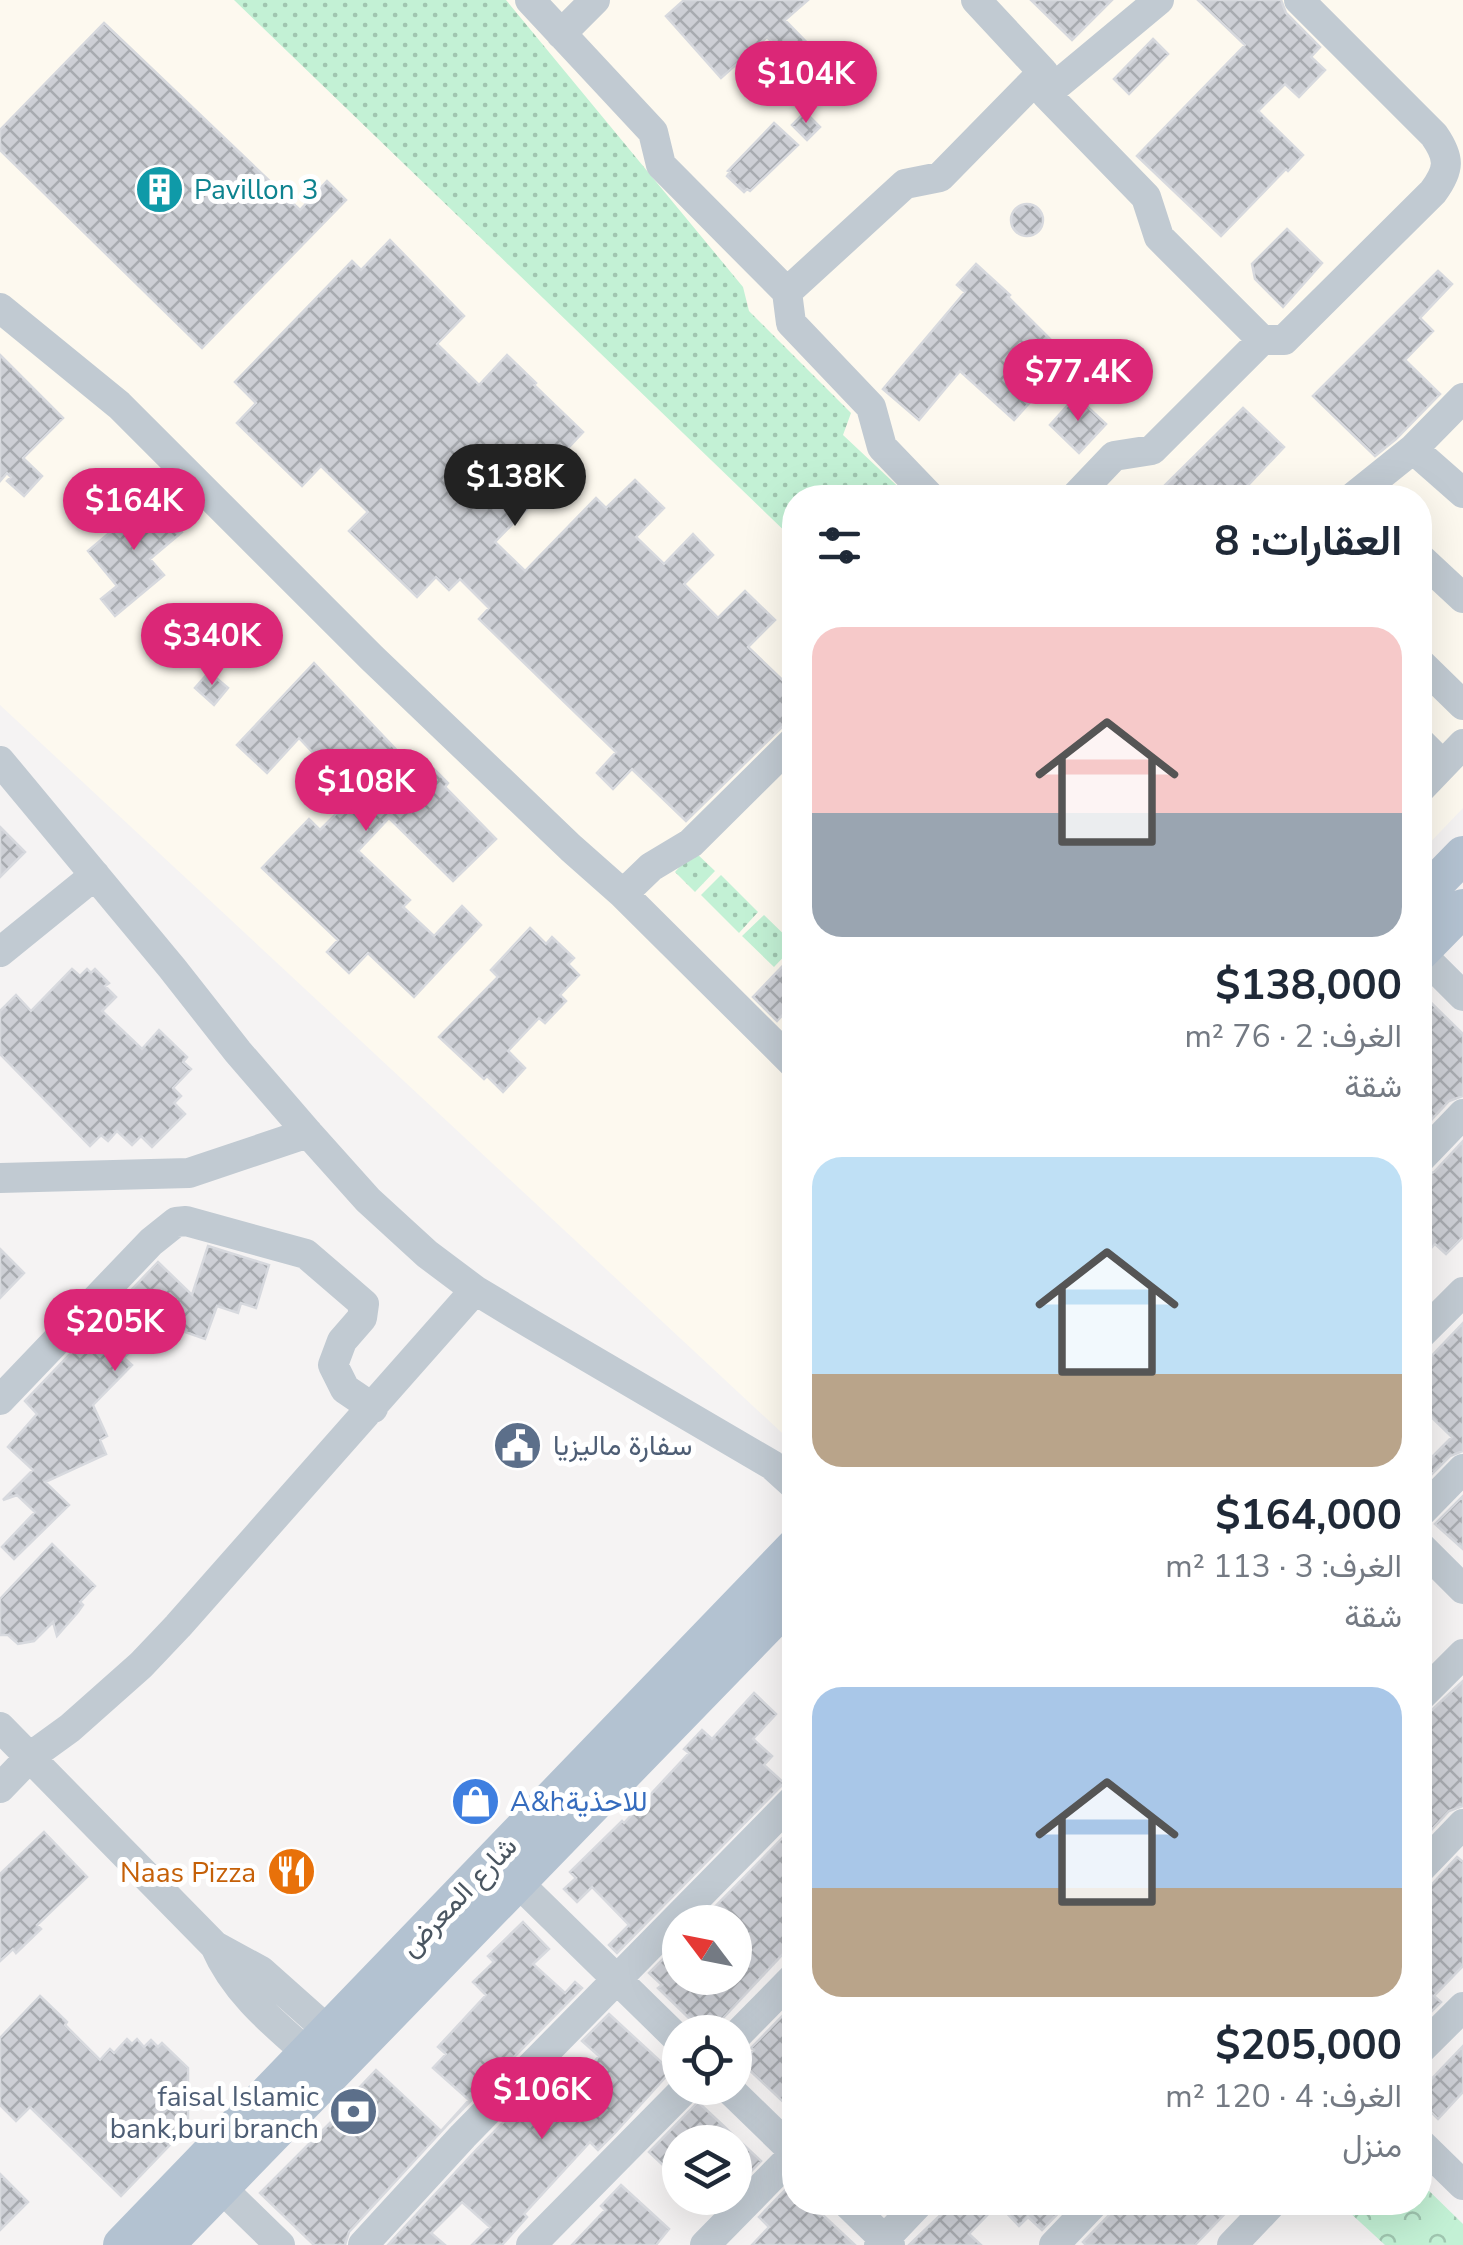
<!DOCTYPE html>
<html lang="ar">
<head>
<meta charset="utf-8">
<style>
  :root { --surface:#fff; --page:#f6f6f7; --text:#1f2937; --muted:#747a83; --accent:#db2777 }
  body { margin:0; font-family:"Nunito Sans",Vazirmatn,sans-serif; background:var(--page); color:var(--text); direction:rtl; height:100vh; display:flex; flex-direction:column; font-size:38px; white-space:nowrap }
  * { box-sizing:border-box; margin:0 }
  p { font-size:32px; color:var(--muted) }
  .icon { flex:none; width:55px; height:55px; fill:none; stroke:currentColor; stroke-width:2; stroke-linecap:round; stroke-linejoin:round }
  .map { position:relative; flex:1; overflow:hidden; direction:ltr }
  .sheet { position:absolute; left:782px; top:485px; width:650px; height:1730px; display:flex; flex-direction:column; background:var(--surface); border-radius:40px; box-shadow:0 10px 40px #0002; direction:rtl }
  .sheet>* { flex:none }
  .needle { width:65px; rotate:302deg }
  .tools { position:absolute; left:662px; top:1905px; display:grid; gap:20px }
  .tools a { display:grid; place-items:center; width:90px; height:90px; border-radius:50%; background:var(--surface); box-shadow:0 10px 40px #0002; font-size:50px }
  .price { position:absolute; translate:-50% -85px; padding:0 22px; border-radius:35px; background:var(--accent); color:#fff; font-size:32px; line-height:65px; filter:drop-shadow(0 2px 5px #0008) }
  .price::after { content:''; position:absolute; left:50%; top:60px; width:30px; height:22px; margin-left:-15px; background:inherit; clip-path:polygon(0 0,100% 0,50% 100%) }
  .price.current { background:#222; color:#fff }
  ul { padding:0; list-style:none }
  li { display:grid; align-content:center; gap:20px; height:530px; padding:0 30px }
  li span { display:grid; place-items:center; height:310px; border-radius:30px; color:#555 }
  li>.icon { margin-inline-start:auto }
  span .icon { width:180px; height:180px; fill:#fffc; stroke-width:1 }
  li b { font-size:42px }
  h2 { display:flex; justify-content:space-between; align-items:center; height:120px; padding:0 30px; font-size:42px }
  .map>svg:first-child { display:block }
</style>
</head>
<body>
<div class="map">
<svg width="1463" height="2245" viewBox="0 0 1463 2245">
  <defs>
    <pattern id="grass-dots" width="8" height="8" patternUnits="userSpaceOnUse" patternTransform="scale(2.5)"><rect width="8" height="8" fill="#c3f1d5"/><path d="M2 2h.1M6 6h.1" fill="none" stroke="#a0c6b0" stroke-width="1.8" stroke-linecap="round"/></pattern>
    <pattern id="park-crowns" width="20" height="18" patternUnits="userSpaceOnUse" patternTransform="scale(2.5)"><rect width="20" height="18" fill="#c3f1d5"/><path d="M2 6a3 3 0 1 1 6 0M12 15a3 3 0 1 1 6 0" fill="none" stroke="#a0c6b0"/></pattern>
    <pattern id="building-cross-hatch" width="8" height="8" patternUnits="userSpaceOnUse" patternTransform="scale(2.5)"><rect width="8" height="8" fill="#cdcfd5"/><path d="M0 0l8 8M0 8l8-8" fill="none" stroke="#a8abb0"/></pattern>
  </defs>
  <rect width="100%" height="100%" fill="#f5f3f3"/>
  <path fill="#fdf9ef" d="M0,0H1463V808L1420,853V498H795V1445L0,705Z"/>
  <path fill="url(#grass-dots)" d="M234,0H506L743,287L749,311L851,413L843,435L909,497L795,498V541Z
    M694,851L715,871L695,892L675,872Z
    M721,875L758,912L739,933L701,895Z
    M764,915L795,945L774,967L742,936Z"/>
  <path fill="url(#park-crowns)" d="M1420,2182L1463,2224V2245H1385L1348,2211L1355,2203L1420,2202Z"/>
  <path fill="url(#building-cross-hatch)" stroke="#d7d9de" stroke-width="2.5" d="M684,0H808L785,20L817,53L800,70L767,37L721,78L666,16Z
    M1031,0H1112L1072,40Z
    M1198,0H1281L1286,13L1320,47L1311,57L1325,70L1299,97L1285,84L1258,111L1303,155L1288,171L1286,169L1221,236L1137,156L1245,45Z
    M104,23L300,210L327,181L346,200L202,348L0,150V130Z
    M1153,39L1168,54L1129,94L1114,79Z
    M805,112L820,127L807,140L792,125Z
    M774,123L798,145L750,191L747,189L744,192L727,176L730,172L728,171Z
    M1011 220a16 16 0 1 1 32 0a16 16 0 1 1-32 0Z
    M1287,229L1322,263L1283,307L1255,279L1252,264Z
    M390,240L464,316L437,344L479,385L507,355L536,383L534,385L583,432L557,460L566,469L495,542L525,571L596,498L606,508L635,480L664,508L636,537L664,564L693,534L713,555L684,584L718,618L745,591L775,620L748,647L795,692V722L782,727L686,821L632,769L613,789L597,773L616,752L479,619L489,608L460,579L449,590L436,577L417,597L349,531L368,512L321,466L302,486L237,423L256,403L235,382L352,261L361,270Z
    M976,264L1010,295L1008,297L1060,349L1028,382L1039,392L1014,420L960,371L919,420L883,389L965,292L957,285Z
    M1438,271L1452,284L1420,318L1433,331L1405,360L1440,394L1396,439L1375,456L1313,396Z
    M0,355L63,418L23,458L42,476L24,496L7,481L11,477L7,473L0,481Z
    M1076,396L1106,424L1079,453L1050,425Z
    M1243,408L1284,447L1236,498H1152Z
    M153,496L182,532L150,559L164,575L115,616L101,599L117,586L88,551Z
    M314,663L424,779L434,769L448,783L445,787L496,839L453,881L389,818L358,851L410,900L403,907L434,936L462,906L481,925L414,997L368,953L349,973L327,952L338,940L262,868L309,819L320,830L354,796L299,738L267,773L237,745Z
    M209,672L228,688L214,705L195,688Z
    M0,827L25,852L0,877Z
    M530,928L546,944L552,937L574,958L568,964L579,975L560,995L566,1001L545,1023L539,1018L508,1051L525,1068L503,1092L487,1076L484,1079L439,1037L498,977L491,970Z
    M795,953V1002L777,1021L753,997Z
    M72,969L80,976L87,969L91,973L95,969L109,983L105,986L116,997L102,1011L142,1049L159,1030L187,1057L183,1062L191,1069L173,1088L181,1096L174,1103L185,1114L152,1147L141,1136L132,1145L117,1131L108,1141L101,1135L90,1146L0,1054V1011L16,995L31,1011Z
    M1420,992L1463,1034V1096L1449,1101L1420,1132V1083L1429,1074L1420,1064L1429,1054L1420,1045Z
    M1463,1141V1237L1446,1254L1435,1244L1420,1260V1177L1434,1172Z
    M208,1246L269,1265L256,1308L241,1303L238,1313L217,1306L205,1339L168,1326L163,1332L156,1325L124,1358L132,1365L93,1405L107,1436L100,1440L106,1454L45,1482L69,1505L14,1559L2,1547L35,1512L17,1495L3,1500L33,1470L8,1447L37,1414L25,1401L158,1262L192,1295Z
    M0,1249L24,1273L0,1298Z
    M1463,1323V1451L1450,1456L1420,1486V1469L1452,1437L1420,1406V1368Z
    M1463,1496V1549L1435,1524Z
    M52,1544L95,1586L80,1602L83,1605L78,1612L57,1636L53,1622L34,1641L18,1644L8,1635H0V1599Z
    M1463,1681V1806L1449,1811L1420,1842V1721Z
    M754,1693L776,1714L753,1739L772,1756L764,1765L784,1783L617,1953L609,1945L629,1925L592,1887L577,1902L564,1889L576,1878L570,1872L622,1821L624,1823L689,1753L684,1749L702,1730L712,1739Z
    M795,1825V1941L710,2032H696L689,2023L691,2020L658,1988L662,1985L649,1973L680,1942V1978H735V1951L742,1944L735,1937V1922H709L704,1918Z
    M44,1832L87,1877L37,1925L41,1929L16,1953L13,1949L0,1961V1874Z
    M1457,1857L1463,1862V1966L1434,1996L1441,2002L1427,2016L1420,2010V1887L1433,1883Z
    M523,1922L549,1949L533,1964L565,1993L575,1982L582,1988L449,2123L349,2232L345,2245H314L260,2193L342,2111L339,2109L376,2070L441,2131L469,2100L433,2068L446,2054L438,2047L486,1995L473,1982L494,1962L488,1956Z
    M40,1996L67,2022L65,2025L100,2060L110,2049L114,2053L127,2039L132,2044L137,2039L144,2047L151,2040L158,2047L162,2043L188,2068V2126L121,2196L30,2107L16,2121L0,2105V2038Z
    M795,2003V2113L742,2063L754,2050L751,2048Z
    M609,2014L671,2071L614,2134L598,2150L590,2142L524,2214L527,2217L502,2245H472L490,2227L462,2202L431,2233L445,2245H388L477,2149L549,2076L586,2110L613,2080L594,2062L599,2056L582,2041Z
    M1463,2046V2092L1438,2119L1420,2101V2091Z
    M698,2102L761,2161L735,2188V2142H680V2181L649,2152Z
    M0,2174L28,2202L0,2230Z
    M621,2185L669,2229L656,2245H572L605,2210L601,2206Z
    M790,2185L795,2189V2202H809L855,2245H752L769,2227L759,2217Z
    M954,2202H1069L1042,2230L1028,2217L1019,2226L998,2204L969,2234L981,2245H909Z
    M1113,2202H1236L1195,2245H1086L1083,2242L1109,2215Z"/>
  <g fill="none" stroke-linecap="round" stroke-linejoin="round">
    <path stroke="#c1cad2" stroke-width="30" d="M530,0L653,132L661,165L787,292L791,323L871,407L882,447L931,498
      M976,0L1043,72L1046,94L1146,197L1159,237L1262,340H1284L1433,192C1450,169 1450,158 1434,135L1299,0
      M561,34L595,0
      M1046,94L1159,0
      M787,292L905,184L940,177L1043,72
      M0,308L119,405L372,658L571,848L623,894L795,1065
      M1413,449L1463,493
      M1074,498L1114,456L1152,450L1262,340
      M1352,498L1413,449L1463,398
      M1420,558L1463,598
      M1420,663L1463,705
      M1420,742L1443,765
      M0,761L172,968L238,1052L308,1133L368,1200L427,1254L475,1290L533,1325L772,1465L795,1486
      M1420,789L1463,744
      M623,894L651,867L691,843L795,740
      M0,952L95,875
      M1420,953L1463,996
      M1420,1159L1463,1114
      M0,1178L189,1173L308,1133
      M1420,1335L1463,1292
      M0,1400L151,1242L176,1222L186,1221L306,1254L364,1304L362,1318L342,1341L333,1365L345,1389L373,1408
      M1420,1513L1463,1469
      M1420,1546L1463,1589
      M1420,1697L1463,1654
      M0,1727L215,1946C237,1997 281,2029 321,2065
      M0,1788L30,1757L70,1728L141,1665L178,1626L475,1290
      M503,1868L680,2041
      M1420,1869L1463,1824
      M215,1946L261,1971L343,2044
      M735,2037L795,1976
      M1420,2050L1463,2007
      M1420,2143L1463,2185
      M207,2174L280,2245
      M846,2202L890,2245
      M363,2245L463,2136L795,1798
      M531,2245L686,2088
      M705,2245L795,2153L728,2088
      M879,2245L920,2202
      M1054,2245L1095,2202
      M1232,2245L1273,2202"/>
    <path stroke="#b3c2d1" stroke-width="38" d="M1420,899L1463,855
      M1420,952L1463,908
      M122,2245L795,1547
      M165,2245L795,1596"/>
  </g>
  <defs>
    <symbol id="building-disc" viewBox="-11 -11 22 22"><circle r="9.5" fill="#0f9aa8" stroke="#fff"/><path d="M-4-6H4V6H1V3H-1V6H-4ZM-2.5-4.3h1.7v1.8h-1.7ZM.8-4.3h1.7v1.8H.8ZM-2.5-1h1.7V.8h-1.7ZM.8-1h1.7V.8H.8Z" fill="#fff"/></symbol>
    <symbol id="civic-disc" viewBox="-11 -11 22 22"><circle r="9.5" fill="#5c6f8a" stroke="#fff"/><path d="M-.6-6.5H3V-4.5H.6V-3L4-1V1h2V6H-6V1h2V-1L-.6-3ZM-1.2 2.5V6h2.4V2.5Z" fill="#fff"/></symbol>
    <symbol id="shop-disc" viewBox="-11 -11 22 22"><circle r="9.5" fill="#3f7fe0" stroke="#fff"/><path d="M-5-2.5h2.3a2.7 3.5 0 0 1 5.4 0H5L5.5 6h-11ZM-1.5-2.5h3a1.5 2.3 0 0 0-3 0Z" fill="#fff"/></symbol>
    <symbol id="restaurant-disc" viewBox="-11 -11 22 22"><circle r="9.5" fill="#e8710a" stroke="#fff"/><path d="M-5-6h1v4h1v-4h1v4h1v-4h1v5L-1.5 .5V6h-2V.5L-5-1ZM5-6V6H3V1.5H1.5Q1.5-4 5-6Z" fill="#fff"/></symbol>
    <symbol id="bank-disc" viewBox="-11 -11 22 22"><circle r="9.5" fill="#5c6f8a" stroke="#fff"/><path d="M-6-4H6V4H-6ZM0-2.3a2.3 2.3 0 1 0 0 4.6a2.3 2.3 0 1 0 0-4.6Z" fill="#fff"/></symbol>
  </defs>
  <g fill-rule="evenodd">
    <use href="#building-disc" x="132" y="162" width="55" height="55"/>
    <use href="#civic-disc" x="490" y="1418" width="55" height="55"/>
    <use href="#shop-disc" x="448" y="1774" width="55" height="55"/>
    <use href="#restaurant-disc" x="264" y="1844" width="55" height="55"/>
    <use href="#bank-disc" x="326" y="2084" width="55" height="55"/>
  </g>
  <g text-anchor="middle" stroke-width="10" stroke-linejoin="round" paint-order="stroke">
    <g font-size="28" fill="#0d838f" stroke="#fff" text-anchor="start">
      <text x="194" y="199">Pavillon 3</text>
    </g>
    <g font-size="28" fill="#4e5e75" stroke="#fff" text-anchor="start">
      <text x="553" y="1455">سفارة ماليزيا</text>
      <text x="319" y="2106" text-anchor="end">faisal Islamic<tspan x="319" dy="32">bank,buri branch</tspan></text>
    </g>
    <g font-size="28" fill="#366cbe" stroke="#fff" text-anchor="start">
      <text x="510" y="1811">A&amp;hللاحذية</text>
    </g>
    <g font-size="28" fill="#c56008" stroke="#fff" text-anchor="end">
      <text x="256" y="1882">Naas Pizza</text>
    </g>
    <g font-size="28" fill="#4a5661" stroke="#fff">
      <text transform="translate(458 1896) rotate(-46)" y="10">شارع المعرض</text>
    </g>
  </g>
</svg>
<div class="tools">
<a><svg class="needle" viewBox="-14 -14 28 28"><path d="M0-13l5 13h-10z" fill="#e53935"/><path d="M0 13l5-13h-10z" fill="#747a83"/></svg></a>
<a><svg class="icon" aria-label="locate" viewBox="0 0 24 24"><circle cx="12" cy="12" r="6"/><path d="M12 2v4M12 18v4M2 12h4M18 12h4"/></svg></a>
<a><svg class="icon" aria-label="layers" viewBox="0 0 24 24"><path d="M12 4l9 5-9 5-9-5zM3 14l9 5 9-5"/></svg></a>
</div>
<b class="price" style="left:806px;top:126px">$104K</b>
<b class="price" style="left:1078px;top:424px">$77.4K</b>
<b class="price current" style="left:515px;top:529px">$138K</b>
<b class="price" style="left:134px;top:553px">$164K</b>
<b class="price" style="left:212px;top:688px">$340K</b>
<b class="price" style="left:366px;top:834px">$108K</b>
<b class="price" style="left:115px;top:1374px">$205K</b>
<b class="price" style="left:542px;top:2142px">$106K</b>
<section class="sheet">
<h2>العقارات: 8<svg class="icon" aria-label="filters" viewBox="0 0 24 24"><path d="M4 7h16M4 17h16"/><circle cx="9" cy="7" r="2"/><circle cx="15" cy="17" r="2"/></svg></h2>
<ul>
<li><span style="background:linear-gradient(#f6c9c9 60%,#9aa5b1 0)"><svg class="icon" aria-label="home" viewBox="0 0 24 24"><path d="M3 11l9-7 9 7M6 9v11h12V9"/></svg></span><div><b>$138,000</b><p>الغرف: 2 · 76 m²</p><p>شقة</p></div></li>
<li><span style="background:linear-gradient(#bfe0f5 70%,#b9a48a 0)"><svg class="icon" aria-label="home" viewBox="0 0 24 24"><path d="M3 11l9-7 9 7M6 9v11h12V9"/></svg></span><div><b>$164,000</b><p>الغرف: 3 · 113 m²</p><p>شقة</p></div></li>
<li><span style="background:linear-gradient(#a9c7e8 65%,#b9a48a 0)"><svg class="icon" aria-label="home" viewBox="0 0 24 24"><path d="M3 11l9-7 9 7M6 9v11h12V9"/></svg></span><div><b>$205,000</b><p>الغرف: 4 · 120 m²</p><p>منزل</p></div></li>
</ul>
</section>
</div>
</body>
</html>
